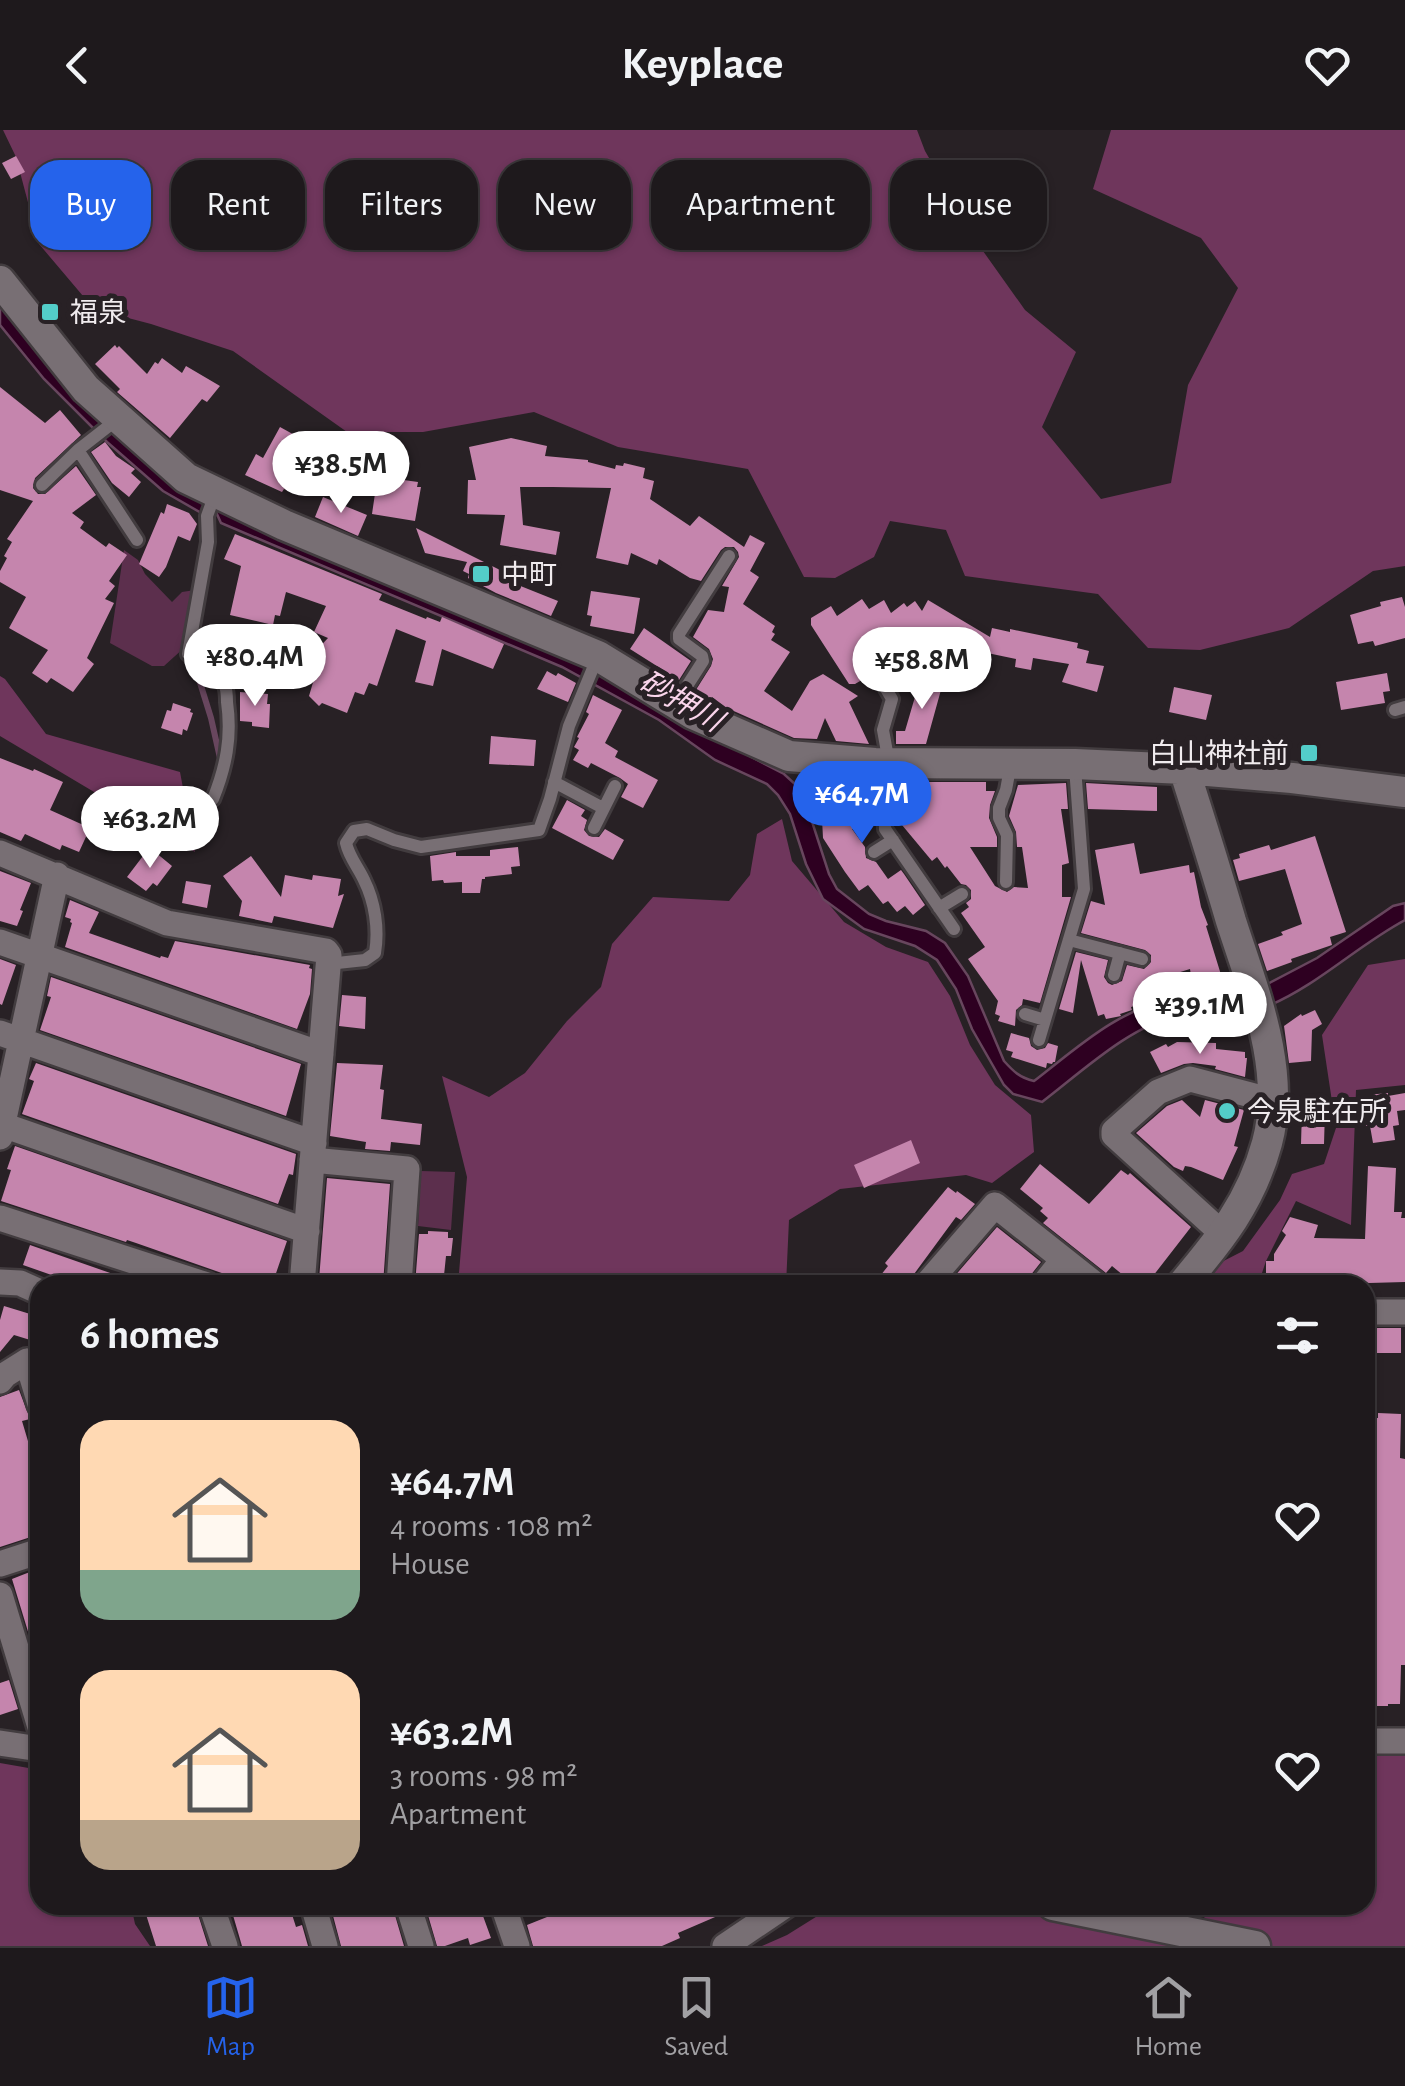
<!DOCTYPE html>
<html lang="en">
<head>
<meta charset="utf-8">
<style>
  :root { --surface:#1e191c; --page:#2b2629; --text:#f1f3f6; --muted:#a1a0a3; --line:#3c383b; --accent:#2563eb }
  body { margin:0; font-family:"Alegreya Sans","Noto Sans JP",sans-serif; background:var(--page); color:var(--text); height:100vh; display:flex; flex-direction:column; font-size:38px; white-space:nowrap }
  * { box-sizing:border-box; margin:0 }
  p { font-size:32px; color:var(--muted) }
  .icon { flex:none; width:55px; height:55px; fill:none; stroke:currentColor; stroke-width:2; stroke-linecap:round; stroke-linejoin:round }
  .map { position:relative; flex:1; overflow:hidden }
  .drawer { position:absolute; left:30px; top:1145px; width:1345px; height:640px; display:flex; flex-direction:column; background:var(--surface); border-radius:30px; box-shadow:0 2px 8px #0004,0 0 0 2px var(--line) }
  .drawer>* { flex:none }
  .hud { position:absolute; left:30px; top:30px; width:1345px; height:90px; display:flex; gap:20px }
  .price { position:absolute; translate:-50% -85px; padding:0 22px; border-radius:35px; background:#fff; color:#222; font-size:32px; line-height:65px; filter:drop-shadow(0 2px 5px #0008) }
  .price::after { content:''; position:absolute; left:50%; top:60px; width:30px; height:22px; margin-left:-15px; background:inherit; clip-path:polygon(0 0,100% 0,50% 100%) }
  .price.current { background:var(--accent); color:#fff }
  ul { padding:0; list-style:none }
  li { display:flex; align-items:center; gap:30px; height:250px; padding:0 50px }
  li span { display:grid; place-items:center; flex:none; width:280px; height:200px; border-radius:30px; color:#555 }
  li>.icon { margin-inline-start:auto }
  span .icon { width:120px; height:120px; fill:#fffc; stroke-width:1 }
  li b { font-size:42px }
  h2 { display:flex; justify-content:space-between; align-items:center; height:120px; padding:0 50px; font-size:42px }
  .chip { padding:0 35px; border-radius:30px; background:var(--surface); box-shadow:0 2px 8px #0004,0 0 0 2px var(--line); font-size:35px; line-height:90px }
  .chip.current { background:var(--accent); color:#fff }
  header { display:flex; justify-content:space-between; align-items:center; height:130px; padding:0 50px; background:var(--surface); font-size:45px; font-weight:700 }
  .dock { display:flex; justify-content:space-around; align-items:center; height:140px; border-top:2px solid var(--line); background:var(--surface); font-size:28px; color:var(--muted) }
  .dock a { display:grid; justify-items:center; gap:5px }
  .dock .current { color:var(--accent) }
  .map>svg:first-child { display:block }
</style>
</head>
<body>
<header><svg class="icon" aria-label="back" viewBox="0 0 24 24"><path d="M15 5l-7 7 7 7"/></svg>Keyplace<svg class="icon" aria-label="heart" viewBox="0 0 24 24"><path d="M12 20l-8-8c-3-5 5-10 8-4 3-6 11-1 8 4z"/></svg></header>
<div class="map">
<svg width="1405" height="1816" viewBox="0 0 1405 1816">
  <rect width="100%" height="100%" fill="#282125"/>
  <path fill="#5c2f4d" d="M124,420L138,430L145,444L172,472L182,462L195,460L185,517L164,536H152L110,513Z
    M421,1041L455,1042L451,1100L418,1096Z"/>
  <path fill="#6f365c" d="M3,0H917L925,21L983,121L1025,180L1076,222L1042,297L1101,369L1171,353L1188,255L1238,158L1201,108L1093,59L1111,0H1405V436L1373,441L1289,498L1200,520L1148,518L1098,464L965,446L946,400L890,391L874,427L835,448L804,447L748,339L618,317L534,282L423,302H347L233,221L151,194L94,179L39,114L16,27Z
    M0,546L5,549L46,604L180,642L195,722L0,606Z
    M782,689L792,731L844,792L886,817L928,832L950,866L970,915L995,955L1031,985L1034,1022L992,1053L966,1045L840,1059L789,1090L786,1155H458L467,1047L442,946L489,967L525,943L567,891L601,857L612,814L653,767L729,771L750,745L757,704Z
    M1405,829V955L1356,960L1351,1095L1296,1071L1266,1131L1258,1155H1201L1204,1141L1243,1121L1280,1070L1292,1044L1324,1034L1336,998L1322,905L1368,835Z
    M1405,1624V1816H762L787,1805L835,1775H987L1186,1814L1213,1775H1365V1626Z
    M0,1633L40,1640V1775H131L135,1794L150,1816H0Z"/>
  <path fill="#2e0021" stroke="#68465e" stroke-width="2.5" d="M0,169L172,346L585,531L713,607L784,644L796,655L806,673L829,744L837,759L869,784L886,791L926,801L945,813L968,846L1004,931C1013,941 1020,948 1034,951C1077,918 1118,879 1173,869C1194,865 1215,873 1235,871L1317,828L1393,776L1405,773V790C1358,815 1318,855 1268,876C1256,881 1237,891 1224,890C1208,889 1195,883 1178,886C1132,894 1079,944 1042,972L1013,964L1004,955L972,899L956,859L937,830L915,816L864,799L823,769L806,734L790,684L778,665L767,654L715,630L659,590L562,537L221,393L216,382L203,384L163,361L107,312L44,249L0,195Z"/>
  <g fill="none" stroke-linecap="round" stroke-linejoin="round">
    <path stroke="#68465e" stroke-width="6" d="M193,530L211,588L220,628
      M209,702L205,688L210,664"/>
  </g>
  <path fill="#c585ad" d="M16,26L25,42L11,49L2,33Z
    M115,215L117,218L119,216L147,244L155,232L158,234L162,228L182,243L186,236L220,256L207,272L202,269L170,308L117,262L120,259L95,234Z
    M0,257L45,293L60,280L81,305L35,348L33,358L38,364H45L76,336L96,365L72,383L84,392L80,398L106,417L109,413L127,425L109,451L115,456L105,469L114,473L87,528L94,534L73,562L51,548L47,553L32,543L48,520L9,498L26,467L0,452V441L7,428L4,426L12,412L7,409L33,371L0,360Z
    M280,297L318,318L305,339L335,350L330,365L293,353L289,361L284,359L282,362L245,345L256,324L263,328Z
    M511,308L547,316L545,326L588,330V332L615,339L616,335L623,336L624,333L645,338L643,348L654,351L650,369L690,396L699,386L744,417L750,405L765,413L750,441L759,447L743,474L775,496L772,502L775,504L771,510L790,522L764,561L792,581L810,551L823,544L858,566L849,572L869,614L836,611L825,588L817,609L794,608L727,578L712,567L710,571L694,563L711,536L713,529L709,519L693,507L708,480L724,482L729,457L722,456L739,427L738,422L734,417H725L721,420L701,451L690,448L659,429L657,435L631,423L628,435L596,428L611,358L553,357H520L523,395L560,402L556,425L500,415L505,385L467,384L468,350H476L469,317Z
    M105,312L116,326L135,339L131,343L141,352L129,367L112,353L91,322Z
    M382,347L418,352L417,357H421L415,391L372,384L377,350H382Z
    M323,367L367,385L358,406L315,387Z
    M167,374L189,383L197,394L190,411L178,406L166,437L159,447L139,434L161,382L164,384Z
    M416,398L516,448L513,453L558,471L551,486L496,463L468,448L469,444L463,441L467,432L425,423Z
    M235,404L382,464L379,470L426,489L427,487L440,492L442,487L504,514L493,539L442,519L433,556L415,552L426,511L396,499L377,556L369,553L364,565L355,562L347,583L322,573L319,576L309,566L319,532L312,525L328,508L314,502L326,476L286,462L280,486L275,485L273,495L230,485L241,436L224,429Z
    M591,461L640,468L634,504L590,496L592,486L587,485Z
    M1402,467L1405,477V508L1375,516L1373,511L1358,514L1350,485L1381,476L1380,472Z
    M862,469L869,479L884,470L891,483L904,473L907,477L915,471L922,481L928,470L990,507L992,498L1010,502V499L1078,513L1077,518L1089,521L1086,533L1104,536L1097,562L1062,552L1069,534L1033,528L1031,540L1015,537L1016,529L973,520L948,506L944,512L930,504L920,522L889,503L856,526L867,547L855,554H849L811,495V488L831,476L837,486Z
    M644,498L691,531L679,550L630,519Z
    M547,541L556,546L558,543L576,553L568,572L537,559Z
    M922,543L944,549L926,614H896V601H905Z
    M1387,543L1390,561L1383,562L1385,573L1341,580L1336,552Z
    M1174,557L1212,565L1206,590L1169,582Z
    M240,562L268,564L267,574H270L269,598L252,596V592L240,591Z
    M593,565L622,580L605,613L618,621L615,627L658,650L643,678L621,667L628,654L620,648L591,633L588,638L573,630L579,620L574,617L579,608L577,607L589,584L586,582Z
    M173,573L191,579L190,582L193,583L187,601L183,599L182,605L161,598L167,580L171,581Z
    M491,606L536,610L534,636L489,634Z
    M0,628L33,641L34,639L63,652L50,680L90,698L79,722L62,715L60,720L25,704L21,711L0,702Z
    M820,647L835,649V673L837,678L844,682L851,680L854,676L855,650L874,652L875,692L869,696V699H852L865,717L866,728L876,732L888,749L901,740L904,744L925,775L913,785L905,776L897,782L888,771L883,774L868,755L859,761L845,742L823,708L821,670H817V654H820Z
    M903,652H986V661H995L990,675L989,688L997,707V717H970L995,756L1007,762L1014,757L1028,758L1022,717H1017L1016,702L1009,686L1018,655L1066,653L1068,679H1061L1069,733L1062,735V767H1071L1040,873L1023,869L1022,875L1016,880L1015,896L998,891L1000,886L995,884L998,871L968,829L985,817L961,783L969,777L966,773L971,769V760L966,755L961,754L947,736L945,738L937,727L932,731L897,689L894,664L896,669V653Z
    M1086,653L1157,657V681L1088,679Z
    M567,670L585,680L581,686L587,690L584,700L589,706L599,707L605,699L624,710L613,730L552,698Z
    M1315,706L1346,802L1330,807L1332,815L1291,829L1292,832L1267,841L1258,814L1283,805L1281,802L1302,794L1285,739L1239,751L1233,730L1240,728L1239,724L1269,715L1271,720Z
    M1134,713L1140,744L1189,735L1190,743L1194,742L1201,777L1208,795L1206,796L1226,861L1206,867L1194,864L1190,839L1151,851L1155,871L1131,877L1132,880L1120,884L1121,886L1106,889L1104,884L1098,886L1081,830L1073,883L1059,879L1076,822L1108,830L1104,847L1108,853L1112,855L1122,851L1127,835L1144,839L1151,832V825L1145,820L1081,803L1091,771L1105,775L1095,720Z
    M518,717L520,736L511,737L512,744L485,747V749H482L480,763H462V752L444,753L443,750L432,751L430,726L456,722V726H490V720Z
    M146,722L151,727L155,722L172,736L157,756L153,753L146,761L127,747Z
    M251,726L281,767L285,745L312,750L313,745L341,749L338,766L344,764L333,798L274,786L272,793L239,786L242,771L223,746Z
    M0,741L31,753L20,780L23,781L17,796L0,791Z
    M186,751L211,755L207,778L182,773Z
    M70,770L99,782L89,803L160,828L161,826L168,828L175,811L310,835L309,838L312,839L310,864L297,899L65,817L72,793L70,792L71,789L65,787Z
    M0,829L16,835L2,875L0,874Z
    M51,847L301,934L286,986L40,900L51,867L47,866Z
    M342,865L366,867L365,899L339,896Z
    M1315,880L1322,894L1312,900L1311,931L1289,933L1284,896L1301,884L1302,886Z
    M1011,903L1029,908L1031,916L1037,920L1045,918L1048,913L1058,916L1055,932H1053L1052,934L1047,933L1046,938L1011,927L1013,922L1006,920Z
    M1177,912L1216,913V919L1245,922V928H1247L1245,947L1215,939L1216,936L1193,933L1184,934L1161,943L1150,922L1166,914L1168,917Z
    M36,933L296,1024L293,1045L289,1044L278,1074L22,984L34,951L29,949Z
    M337,933L383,935L380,959L384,960L381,989L422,994L420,1015L391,1012L390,1021L365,1019L366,1012L330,1006Z
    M1388,963V966L1405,963V980L1397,981L1399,995L1393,996L1395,1010L1373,1013L1370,996H1366L1363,970L1368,969L1367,965Z
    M1182,970L1200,987L1205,970L1244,980L1234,1016L1238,1017L1223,1050L1191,1037L1185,1036L1183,1041L1174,1037L1136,1003L1167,976Z
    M1302,979L1325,980L1324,1014H1301Z
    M911,1010L920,1033L864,1058L854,1035Z
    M15,1016L287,1111L272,1155H256L136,1113L127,1110L126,1112L1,1071L11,1040L7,1039Z
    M1040,1034L1089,1074L1121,1040L1128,1045L1130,1043L1191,1097L1146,1155H1135L1112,1136L1106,1143L1043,1093L1048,1088L1040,1081L1043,1078L1020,1059Z
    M1368,1036L1396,1038L1394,1082H1402L1401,1088H1405V1152L1333,1154V1151H1302V1155H1266V1131H1274V1124L1286,1105L1282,1101L1290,1087L1318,1095L1314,1108L1365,1109Z
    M327,1048L390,1054L383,1155H353V1153L319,1150Z
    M948,1057L956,1063L957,1061L975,1074L961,1090L956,1087L906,1155H873L888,1136L885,1133Z
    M997,1097L1041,1132L1030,1146L1027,1155H947Z
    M428,1101L448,1102V1108H453L451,1126H446L443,1155H415L419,1104H428Z
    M30,1115L136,1152L135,1155H80L23,1135Z
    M4,1176L40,1187V1213L14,1205L0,1222V1190Z
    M1371,1198H1401V1223H1371Z
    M19,1260L30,1289L22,1291L36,1338L40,1337V1404L0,1417V1267Z
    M1378,1283L1401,1284L1400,1328L1405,1329V1535H1401L1400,1574H1388V1576H1365V1287L1378,1288Z
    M40,1438V1541L12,1449Z
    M9,1550L18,1579L0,1585V1553Z
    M143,1775H195L208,1816H156Z
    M230,1775H289L296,1797L302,1795L308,1816H242Z
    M355,1775H392L404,1816H341L332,1782Z
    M425,1775H479L491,1808L470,1815L468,1808L445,1816H437Z
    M559,1775H743L678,1803L680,1808L662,1816H533L527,1795L562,1781Z"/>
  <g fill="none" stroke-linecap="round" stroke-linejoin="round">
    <defs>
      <path id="service" d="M78,320L137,410
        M42,355L78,320L119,288
        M869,530L892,569L883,600L889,633
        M676,573L703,531L702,526L679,509V504L729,426
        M1395,580L1405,577
        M883,635L885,699L954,799
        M554,652L603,678
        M213,669C226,637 232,607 227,572C227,567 227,561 225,556C219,542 200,532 188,524L208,412L207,386L215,364
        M845,672V630
        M594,698L615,656
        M874,722L893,710
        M1006,752L1007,705L999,688V678L1006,660L1011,633
        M939,778L962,764
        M1069,810L1142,829
        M328,834L365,830L375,823C379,799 375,772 364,750C358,737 349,727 346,713L354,701L367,699L394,710L421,717L539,700L550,669L569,596L598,526
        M1114,845L1120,823
        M1025,884L1045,890
        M1039,910L1084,759L1075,637"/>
      <path id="minor" d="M0,723L167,793L326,821L329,825L302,1155
        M0,812L321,924
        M0,903L314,1013
        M0,994L307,1101
        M0,1007L57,745
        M312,1030L407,1039L399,1155
        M0,1088L207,1155
        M1224,1105L1114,1005V1001L1158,962L1190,949L1273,971
        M0,1152L20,1153L40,1162
        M926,1155L995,1075L1096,1155
        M1043,1155L1063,1130
        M1365,1182H1405
        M27,1231L40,1274
        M0,1251L5,1245L27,1231L40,1235
        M0,1434L40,1421
        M0,1465L40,1597
        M1365,1611H1405
        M0,1613L40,1619
        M211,1775L225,1816
        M313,1775L325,1816
        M408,1775L421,1816
        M503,1775L517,1816
        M725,1816L786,1775"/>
      <path id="tertiary" d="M0,151L86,259L186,348L284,395L598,526L693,584L789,626L875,633L1075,634L1184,639L1292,648L1405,662
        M1182,1155C1220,1110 1251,1072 1267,1013C1287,940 1253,860 1231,791C1216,740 1200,689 1184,639
        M1053,1775L1255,1816"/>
    </defs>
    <use href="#service" stroke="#423c3f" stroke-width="18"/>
    <use href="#minor" stroke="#423c3f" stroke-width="30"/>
    <use href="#tertiary" stroke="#423c3f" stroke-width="35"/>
    <use href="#service" stroke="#786f74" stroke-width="12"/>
    <use href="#minor" stroke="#786f74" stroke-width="25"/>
    <use href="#tertiary" stroke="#786f74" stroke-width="30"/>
  </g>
  <g fill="#53cdc9" stroke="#282125" stroke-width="4">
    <rect x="40" y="172" width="20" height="20" rx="5"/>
    <rect x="471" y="434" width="20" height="20" rx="5"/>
    <rect x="1299" y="613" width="20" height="20" rx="5"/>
    <circle cx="1227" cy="981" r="10"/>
  </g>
  <g text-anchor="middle" stroke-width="10" stroke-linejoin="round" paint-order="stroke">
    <g font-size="28" fill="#f0ebee" stroke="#282125" text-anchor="start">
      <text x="70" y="192">福泉</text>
      <text x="501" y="454">中町</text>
      <text x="1289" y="633" text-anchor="end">白山神社前</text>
      <text x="1247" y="991">今泉駐在所</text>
    </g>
    <g font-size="30" font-style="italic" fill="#fad5eb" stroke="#282125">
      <text transform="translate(681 571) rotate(30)" y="10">砂押川</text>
    </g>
  </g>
</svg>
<b class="price" style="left:341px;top:386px">¥38.5M</b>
<b class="price" style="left:255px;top:579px">¥80.4M</b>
<b class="price" style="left:922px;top:582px">¥58.8M</b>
<b class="price current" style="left:862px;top:716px">¥64.7M</b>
<b class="price" style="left:150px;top:741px">¥63.2M</b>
<b class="price" style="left:1200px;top:927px">¥39.1M</b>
<div class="hud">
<a class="chip current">Buy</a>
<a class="chip">Rent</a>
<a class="chip">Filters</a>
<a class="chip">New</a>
<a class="chip">Apartment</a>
<a class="chip">House</a>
</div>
<section class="drawer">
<h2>6 homes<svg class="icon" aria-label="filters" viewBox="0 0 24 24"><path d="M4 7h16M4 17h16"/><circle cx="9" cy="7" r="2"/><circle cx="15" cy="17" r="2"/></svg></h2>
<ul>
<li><span style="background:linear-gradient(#ffd9b3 75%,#7fa58c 0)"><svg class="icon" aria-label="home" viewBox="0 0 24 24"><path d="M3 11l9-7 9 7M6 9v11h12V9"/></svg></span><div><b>¥64.7M</b><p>4 rooms · 108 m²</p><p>House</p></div><svg class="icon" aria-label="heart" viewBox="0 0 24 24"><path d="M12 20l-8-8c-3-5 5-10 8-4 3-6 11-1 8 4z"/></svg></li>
<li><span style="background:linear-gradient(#ffd9b3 75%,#b9a48a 0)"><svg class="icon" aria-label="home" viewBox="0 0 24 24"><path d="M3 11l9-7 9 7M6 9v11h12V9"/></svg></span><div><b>¥63.2M</b><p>3 rooms · 98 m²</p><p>Apartment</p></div><svg class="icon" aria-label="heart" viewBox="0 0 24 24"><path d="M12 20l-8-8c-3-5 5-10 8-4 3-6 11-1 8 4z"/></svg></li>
</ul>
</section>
</div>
<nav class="dock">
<a class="current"><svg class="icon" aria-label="map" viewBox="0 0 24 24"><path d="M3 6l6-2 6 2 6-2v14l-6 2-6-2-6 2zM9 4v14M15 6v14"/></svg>Map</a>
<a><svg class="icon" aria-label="saved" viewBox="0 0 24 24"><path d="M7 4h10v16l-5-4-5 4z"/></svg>Saved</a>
<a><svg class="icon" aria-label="home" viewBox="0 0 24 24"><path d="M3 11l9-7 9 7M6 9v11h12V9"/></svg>Home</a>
</nav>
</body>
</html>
